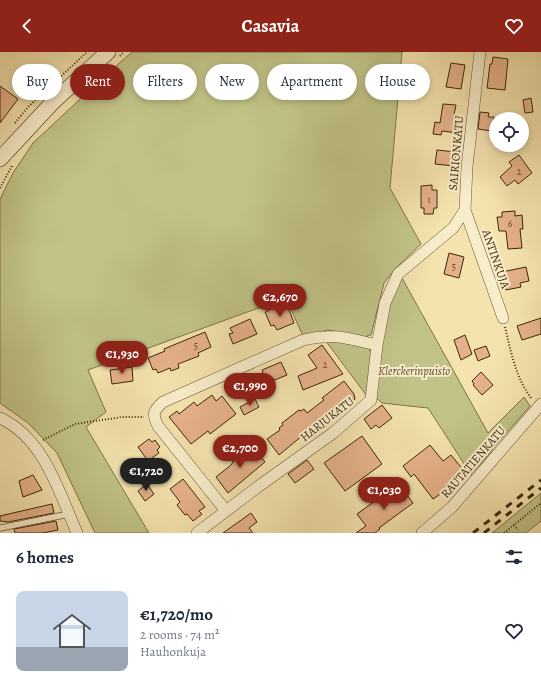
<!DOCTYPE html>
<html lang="en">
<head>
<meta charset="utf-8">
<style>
  :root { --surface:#fff; --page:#f2f2f3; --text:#1f2937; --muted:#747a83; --line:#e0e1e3; --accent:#8f2418 }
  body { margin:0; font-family:Alegreya,serif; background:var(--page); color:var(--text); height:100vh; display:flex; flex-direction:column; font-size:15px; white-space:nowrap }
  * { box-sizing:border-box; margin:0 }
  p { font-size:13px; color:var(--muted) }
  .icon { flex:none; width:22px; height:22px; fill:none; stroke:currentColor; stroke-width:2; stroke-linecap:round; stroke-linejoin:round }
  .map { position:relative; height:481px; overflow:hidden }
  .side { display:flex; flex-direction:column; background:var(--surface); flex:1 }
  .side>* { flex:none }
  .banner { position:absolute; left:12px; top:12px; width:517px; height:36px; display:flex; gap:8px }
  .fabs { position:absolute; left:489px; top:60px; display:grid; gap:8px }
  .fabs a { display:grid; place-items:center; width:40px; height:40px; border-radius:50%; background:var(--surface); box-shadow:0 2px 6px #0003; font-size:20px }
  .price { position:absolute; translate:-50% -34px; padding:0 9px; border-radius:14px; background:var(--accent); color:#fff; font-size:13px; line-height:26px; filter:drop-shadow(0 1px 2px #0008) }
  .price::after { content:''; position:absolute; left:50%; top:24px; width:12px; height:9px; margin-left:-6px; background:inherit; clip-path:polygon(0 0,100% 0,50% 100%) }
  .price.selected { background:#222; color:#fff }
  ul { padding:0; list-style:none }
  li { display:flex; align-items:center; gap:12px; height:100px; padding:0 16px }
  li+li { border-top:1px solid var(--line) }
  li span { display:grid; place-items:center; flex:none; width:112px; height:80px; border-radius:8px; color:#555 }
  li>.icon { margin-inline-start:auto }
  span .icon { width:48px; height:48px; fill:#fffc; stroke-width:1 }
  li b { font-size:17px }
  h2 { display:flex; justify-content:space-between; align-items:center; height:48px; padding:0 16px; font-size:17px }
  .tag { padding:0 14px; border-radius:18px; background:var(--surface); box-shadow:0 2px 6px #0003; font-size:14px; line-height:36px }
  .tag.selected { background:var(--accent); color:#fff }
  header { display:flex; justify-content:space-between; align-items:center; height:52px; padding:0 16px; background:var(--accent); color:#fff; font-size:18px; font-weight:700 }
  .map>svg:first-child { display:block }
</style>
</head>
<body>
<header><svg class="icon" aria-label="back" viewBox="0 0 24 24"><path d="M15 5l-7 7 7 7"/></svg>Casavia<svg class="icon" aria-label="heart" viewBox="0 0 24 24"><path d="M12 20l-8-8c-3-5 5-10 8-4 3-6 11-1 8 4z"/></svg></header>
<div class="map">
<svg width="541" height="481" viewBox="0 0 541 481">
  <rect width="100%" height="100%" fill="#f4e3af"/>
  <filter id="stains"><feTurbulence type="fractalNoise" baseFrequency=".005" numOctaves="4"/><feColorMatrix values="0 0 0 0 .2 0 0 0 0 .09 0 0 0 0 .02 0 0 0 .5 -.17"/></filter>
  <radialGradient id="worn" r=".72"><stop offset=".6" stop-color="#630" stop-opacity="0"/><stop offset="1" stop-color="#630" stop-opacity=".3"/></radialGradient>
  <path fill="#c1c287" stroke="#7e7548" d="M132,0H402L390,136L421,192L396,216L384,231L371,283L364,285L328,278L303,284L286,246L88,318L106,360L86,375L149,481H95L57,401L28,371L0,351V147L13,121L33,91L108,21Z
    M402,226L488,381L524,345L530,354L495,394L472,424L428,356L382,351L375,345L381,292L389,255Z
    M325,288L369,294L371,303L367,344Z
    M541,441V469L526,481H492Z"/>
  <path fill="#e5b18a" stroke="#3c280a" d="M493,5L508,7L505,38L487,36L490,12H492Z
    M451,11L465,13L461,37L446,35Z
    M0,34L18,47L0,71Z
    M531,46L533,60L525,61L523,48Z
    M443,52L456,53L454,63L459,64L458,81L442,79L441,83L433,82L435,70L440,71Z
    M480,60L489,61L488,65H494L492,79L478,77Z
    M437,98L456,100L454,114L435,112Z
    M519,103L532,121L518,132L515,128L507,134L500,125L512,114L509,110Z
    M432,133V138H437V156H434L433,162H424V156H421V134Z
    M515,159V164L522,163L523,177H520L522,196L508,197L506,179H499L497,165H502V160Z
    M449,201L464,205L459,226L444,222Z
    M526,215L529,229L520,231L521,235L506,238L502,220Z
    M275,255L277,260L288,255L294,271L277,278L274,273L271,274L265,260Z
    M541,266V282L522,288L517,274Z
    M250,267L257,282L233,292L229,282L233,281L230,276Z
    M205,280L211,295L198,301L199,304L178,312L179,316L171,319L170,316L158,321L156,317L153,318L148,306L165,299L164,297Z
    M465,283L472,302L461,308L454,288Z
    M322,293L343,322L303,338L298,324L317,316L308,303Z
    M486,294L490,304L478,309L474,298Z
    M281,310L287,323L267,331L262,318Z
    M132,315L133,329L112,332L110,318Z
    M481,320L493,333L482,343L473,333L474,332L472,329Z
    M344,329L354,342L355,347L351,351L343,349L341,359L334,364H326L279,403L267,387L280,378L279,376L283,373L282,371L299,358L301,359L304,357L307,361L324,348L322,346Z
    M212,343L216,349L222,344L236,362L210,382L208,379L191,392L169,365L177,359L179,362L194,350L197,354Z
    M255,347L259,355L244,363L240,355Z
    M382,353L392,366L379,376L376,373L371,377L364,367Z
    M362,384L382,412L345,439L324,411Z
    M149,387L152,390L155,388L160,395L157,398L159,401L148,409L138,395Z
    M430,393L443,409L451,403L465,420L453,429L455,432L433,447L414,422L411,425L403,414Z
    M253,395L265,410L228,441L216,425L231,413L233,410L232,408L247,397L249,398Z
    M307,408L314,417L295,431L288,422Z
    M33,423L42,438L23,445L19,429Z
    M183,427L205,455L199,459L202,462L193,469L187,462L185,463L177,453L180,450L170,437Z
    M147,432L154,442L145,449L138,439Z
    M400,434L413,451L379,476L380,477L375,481H356L366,474L357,462L375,449L377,451Z
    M52,452L54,461L8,470L0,469V464Z
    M251,461L257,470L249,476L253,481H223Z
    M56,469L58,478L42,481H15L14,477Z"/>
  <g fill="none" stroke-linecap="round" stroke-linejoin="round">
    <defs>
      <path id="service" d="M0,476L69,462"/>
      <path id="minor" d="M480,0L467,115L465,158L503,266
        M0,366C44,386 59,440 77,481
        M226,459L158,374C152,362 153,359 163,350L303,288C334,281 346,286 377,293L385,251L398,222L453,176L465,158
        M197,481L259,434L333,381L371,348L377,293
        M422,481L452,455L541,352"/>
      <path id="secondary" d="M0,107L54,49L108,0"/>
    </defs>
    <use href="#service" stroke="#6a5733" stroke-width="7"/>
    <use href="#minor" stroke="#6a5733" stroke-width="12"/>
    <use href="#secondary" stroke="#3c280a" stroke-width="16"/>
    <path stroke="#3c280a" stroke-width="2" stroke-dasharray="1 2" stroke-linecap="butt" d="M120,4L124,0
      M15,71L28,55L87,0
      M0,136L12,114
      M505,275C511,300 516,327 532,347
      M43,388L75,372L122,365H144
      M514,473L518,478
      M504,481L541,451"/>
    <use href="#service" stroke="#f8edcb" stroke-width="5.5"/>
    <use href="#minor" stroke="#f8edcb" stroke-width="11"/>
    <use href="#secondary" stroke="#f8edcb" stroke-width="15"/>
    <path stroke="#3c280a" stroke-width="3" stroke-dasharray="7 7" stroke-linecap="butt" d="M473,481L541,428
      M484,481L541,436"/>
  </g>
  <g text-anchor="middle" stroke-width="4" stroke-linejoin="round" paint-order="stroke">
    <g font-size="10" fill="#664a2a">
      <text x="519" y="123">2</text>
      <text x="429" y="151">1</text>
      <text x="510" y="175">6</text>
      <text x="454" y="218">5</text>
      <text x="196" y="297">5</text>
      <text x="325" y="316">2</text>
    </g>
    <g font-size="12" fill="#3c280a" stroke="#f8edcb">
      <text transform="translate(456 101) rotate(-85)" y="4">SAIRIONKATU</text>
      <text transform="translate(496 207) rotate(71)" y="4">ANTINKUJA</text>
      <text transform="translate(327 367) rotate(-38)" y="4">HARJUKATU</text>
      <text transform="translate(473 410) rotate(-49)" y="4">RAUTATIENKATU</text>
    </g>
    <g font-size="12" font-style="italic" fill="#5d4e29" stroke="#f8edcb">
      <text x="414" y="323">Klerckerinpuisto</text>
    </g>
  </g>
  <rect width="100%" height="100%" filter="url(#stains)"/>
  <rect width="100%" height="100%" fill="url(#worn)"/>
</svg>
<div class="fabs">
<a><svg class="icon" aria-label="locate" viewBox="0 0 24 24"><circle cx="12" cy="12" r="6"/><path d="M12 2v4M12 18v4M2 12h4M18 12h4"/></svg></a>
</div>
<b class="price" style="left:280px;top:266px">€2,670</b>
<b class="price" style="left:122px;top:323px">€1,930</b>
<b class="price" style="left:250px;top:355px">€1,990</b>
<b class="price" style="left:240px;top:417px">€2,700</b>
<b class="price selected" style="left:146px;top:440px">€1,720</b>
<b class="price" style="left:384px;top:459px">€1,030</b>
<div class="banner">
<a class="tag">Buy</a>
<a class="tag selected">Rent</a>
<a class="tag">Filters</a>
<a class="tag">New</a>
<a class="tag">Apartment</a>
<a class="tag">House</a>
</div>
</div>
<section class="side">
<h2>6 homes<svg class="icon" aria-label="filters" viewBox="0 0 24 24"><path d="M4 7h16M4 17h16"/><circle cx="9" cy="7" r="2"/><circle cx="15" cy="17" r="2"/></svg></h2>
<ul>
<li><span style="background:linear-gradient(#c9d6e8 70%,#9aa5b1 0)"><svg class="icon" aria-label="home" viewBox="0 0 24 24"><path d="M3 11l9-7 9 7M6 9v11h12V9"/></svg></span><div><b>€1,720/mo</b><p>2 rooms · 74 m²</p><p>Hauhonkuja</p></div><svg class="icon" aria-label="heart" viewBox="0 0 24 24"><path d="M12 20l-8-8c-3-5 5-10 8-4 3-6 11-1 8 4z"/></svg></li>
</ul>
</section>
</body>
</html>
